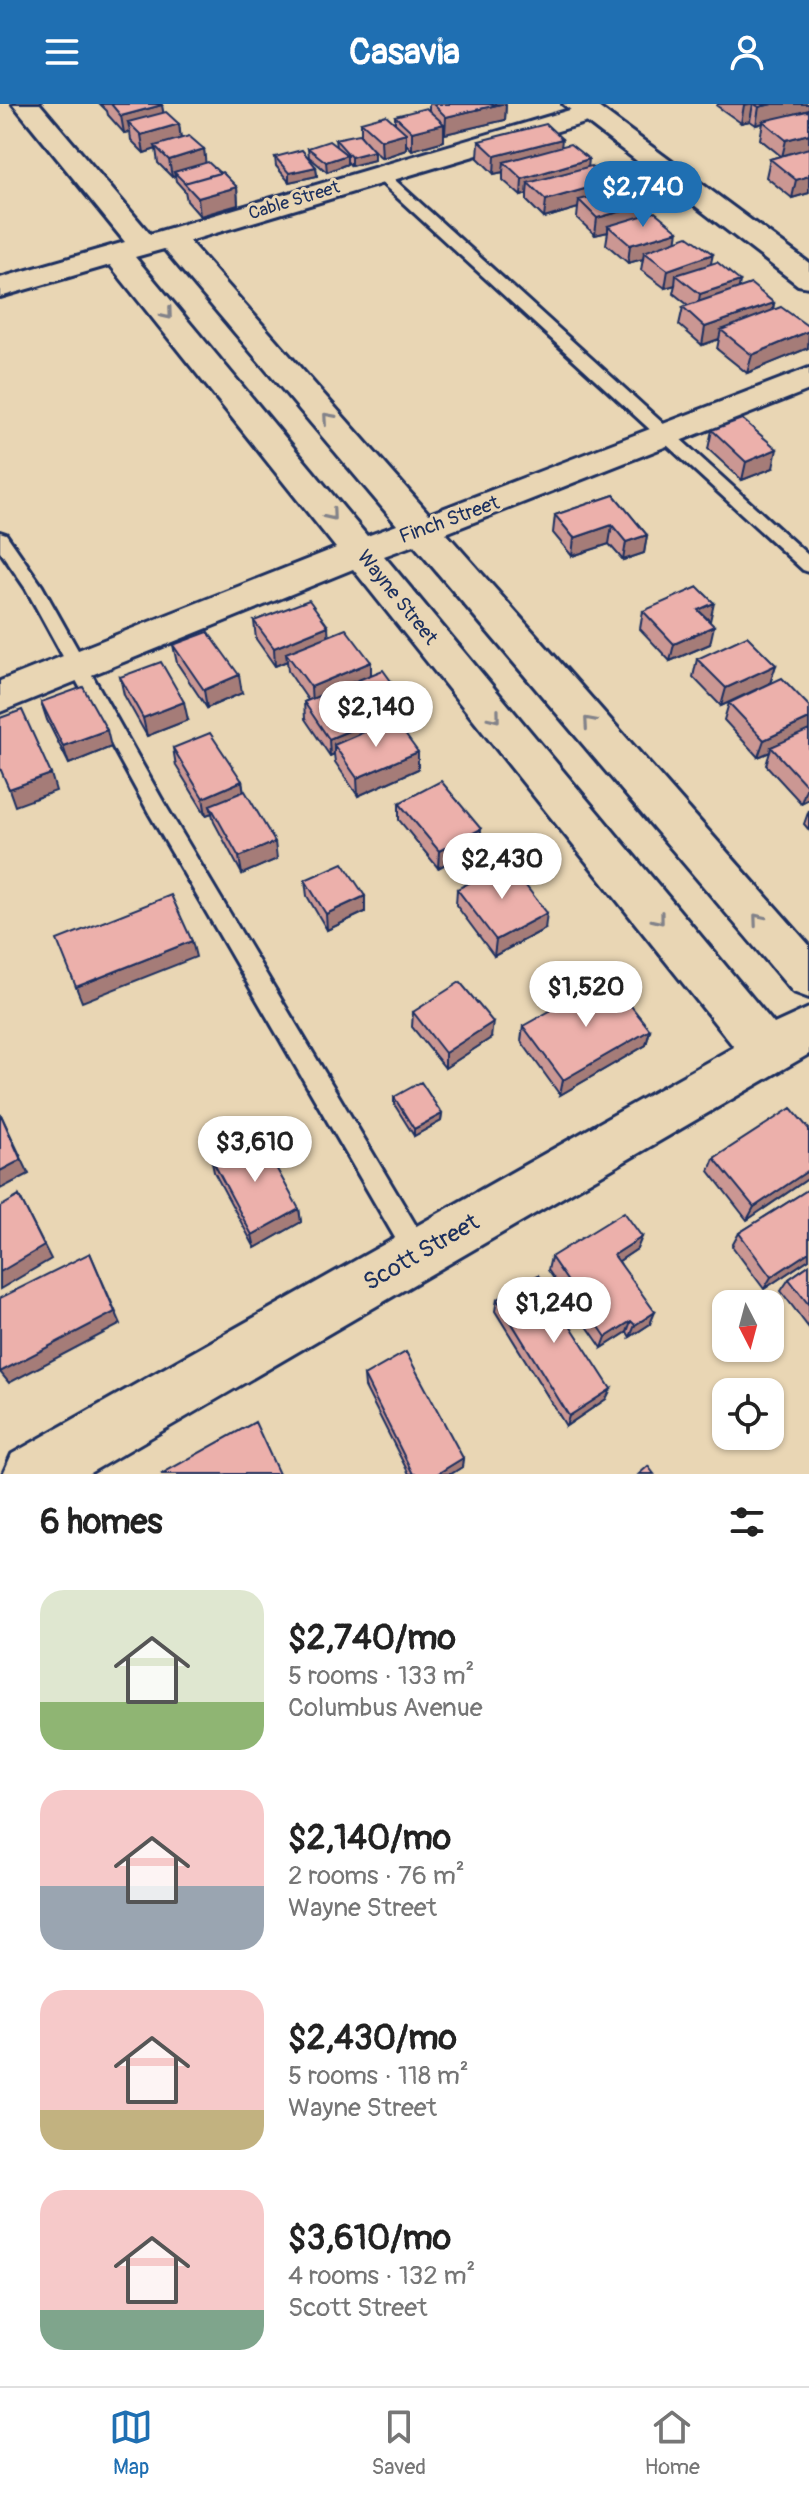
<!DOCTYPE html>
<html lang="en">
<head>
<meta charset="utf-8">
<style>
  :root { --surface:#fff; --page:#f6f6f6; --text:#222; --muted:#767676; --line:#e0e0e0; --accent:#1f6fb2 }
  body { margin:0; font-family:Pangolin,sans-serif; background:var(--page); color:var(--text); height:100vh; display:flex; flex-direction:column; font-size:30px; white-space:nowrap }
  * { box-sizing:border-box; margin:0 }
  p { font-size:26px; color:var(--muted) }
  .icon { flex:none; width:44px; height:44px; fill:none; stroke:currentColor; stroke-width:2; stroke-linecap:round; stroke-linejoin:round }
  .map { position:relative; height:1370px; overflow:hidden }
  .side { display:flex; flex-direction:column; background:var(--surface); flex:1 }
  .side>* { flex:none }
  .needle { width:52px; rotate:174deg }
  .controls { position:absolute; left:712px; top:1186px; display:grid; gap:16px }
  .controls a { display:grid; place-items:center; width:72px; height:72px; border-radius:16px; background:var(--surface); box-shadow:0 2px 6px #0004; font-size:40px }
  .price { position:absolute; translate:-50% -68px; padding:0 18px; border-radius:28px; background:#fff; color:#222; font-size:26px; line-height:52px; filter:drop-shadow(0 2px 4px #0008) }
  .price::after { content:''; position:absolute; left:50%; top:48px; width:24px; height:18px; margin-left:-12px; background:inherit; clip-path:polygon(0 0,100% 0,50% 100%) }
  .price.on { background:var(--accent); color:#fff }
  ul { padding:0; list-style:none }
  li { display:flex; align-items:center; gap:24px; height:200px; padding:0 40px }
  li span { display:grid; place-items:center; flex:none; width:224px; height:160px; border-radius:24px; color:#555 }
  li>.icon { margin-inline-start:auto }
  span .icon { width:96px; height:96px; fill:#fffc; stroke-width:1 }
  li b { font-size:34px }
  h2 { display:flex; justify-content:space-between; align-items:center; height:96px; padding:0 40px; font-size:34px }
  header { display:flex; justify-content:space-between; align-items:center; height:104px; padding:0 40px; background:var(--accent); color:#fff; font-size:36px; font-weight:800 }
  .menu { display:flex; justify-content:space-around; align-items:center; height:112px; border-top:2px solid var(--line); background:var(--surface); font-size:22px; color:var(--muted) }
  .menu a { display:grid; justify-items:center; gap:4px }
  .menu .on { color:var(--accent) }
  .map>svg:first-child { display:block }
</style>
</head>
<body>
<header><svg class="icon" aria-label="menu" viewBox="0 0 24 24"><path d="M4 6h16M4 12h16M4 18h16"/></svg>Casavia<svg class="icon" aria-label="person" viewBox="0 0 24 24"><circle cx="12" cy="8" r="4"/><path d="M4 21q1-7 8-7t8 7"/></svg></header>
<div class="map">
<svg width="809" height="1370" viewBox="0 0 809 1370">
  <rect width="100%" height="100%" fill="#e9d6b4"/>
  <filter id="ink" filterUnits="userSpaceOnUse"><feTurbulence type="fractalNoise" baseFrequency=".0125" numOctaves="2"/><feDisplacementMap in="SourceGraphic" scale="16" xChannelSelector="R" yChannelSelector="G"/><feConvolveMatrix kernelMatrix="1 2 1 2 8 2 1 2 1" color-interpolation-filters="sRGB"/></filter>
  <g filter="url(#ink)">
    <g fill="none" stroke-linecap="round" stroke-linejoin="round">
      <defs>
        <path id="service" d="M375,67H385L809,452V468L803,466L375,73Z
          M0,428L6,430L42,482L164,699L427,1140L431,1149L427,1158L418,1161L409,1158L150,711L26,485L0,447Z"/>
        <path id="minor" d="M13,0H40L150,130L580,3H598L602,9L598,15L189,137L429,410L809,264V286L446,429L809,841V894L793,888L414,441L384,452L774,920L809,904V950L88,1370H3L12,1350L734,943L353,465L0,608V577L336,444L110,161L0,193V174L125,138ZM164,145L397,421L367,432L135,153Z"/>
        <path id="secondary" d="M563,0H594L809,159V183L798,181Z"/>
      </defs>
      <use href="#service" stroke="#1b2f5e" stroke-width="6"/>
      <use href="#minor" stroke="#1b2f5e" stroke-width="6"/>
      <use href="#secondary" stroke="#1b2f5e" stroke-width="6"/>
      <use href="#service" fill="#e9d6b4" fill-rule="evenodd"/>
      <use href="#minor" fill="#e9d6b4" fill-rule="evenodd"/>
      <use href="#secondary" fill="#e9d6b4" fill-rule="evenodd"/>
    </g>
    <path fill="#cb9793" stroke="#1b2f5e" stroke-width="2" d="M100,0H161L163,8L179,20L181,34L204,45L205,59L237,83L238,101L200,112L187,97L185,87L176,77L175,72L172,73L158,59L156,45L144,49L131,36L130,28L124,29L108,11L107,7Z
      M429,0H506L505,16L445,30L444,29V37L412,46L406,40V46L382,54L373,46L374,56L351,62L347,57V60L327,68L309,53L308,44L336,43L335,35L361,33V18L395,19V12L429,6Z
      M718,0H809L798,9L809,89L792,94L766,73L770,55L781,52L760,35L763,19L756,21L750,17L741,19L717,2Z
      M479,37L561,42L588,63L608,88L648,100L647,110L676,136L711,159L739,184L774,199L773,206L808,244L747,269L717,245L719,235L702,241L679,221L683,203L688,201L673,189L675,181L665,184L641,166L643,155L628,159L606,140L608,128L595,131L577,114L578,104L544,114L527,97V90L521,92L503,76V68L494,70L478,54Z
      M275,53L316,63L317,72L289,78L276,62Z
      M712,326L773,364L742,376L708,345Z
      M614,391L647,431L644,449L623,456L609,440L572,452L553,429L555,411Z
      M643,507L710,517V540L670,557L640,525Z
      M254,517L329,532L371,558V570L409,619L400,623L418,665L358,692L335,658L334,650L330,652L305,615L304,598L308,596L288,567L287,557L275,562L256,535Z
      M173,541L242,589L207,604L177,559Z
      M697,555L776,561L770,579L721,602L693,573Z
      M120,573L188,616L147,632L124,591Z
      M41,598L111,643L69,660L47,616Z
      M729,599L809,602V695L801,699L766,661L770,648L758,653L724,616Z
      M173,644L242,677L244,688L277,755L242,770L214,718L212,709L206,711L176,662Z
      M399,699L480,742L438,764L399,716Z
      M809,706V726L804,720Z
      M305,776L365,792V808L327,826L307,792Z
      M457,785L545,825L494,852L456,801Z
      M413,908L491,934L445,964L412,923Z
      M523,922L650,926L646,941L560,991L521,937Z
      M394,993L442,1010L441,1017L414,1032L394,1000Z
      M809,1025V1074L747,1116L709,1067L714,1054Z
      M211,1054L299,1105L301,1118L255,1144L214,1068Z
      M809,1085V1155L764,1185L732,1142L739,1129Z
      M637,1145L619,1157L650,1220L630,1233L627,1228L602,1244L548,1166L551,1153Z
      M809,1161V1224L781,1187L789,1175Z
      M497,1195L606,1295L566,1322L495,1207Z
      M364,1272L463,1354L462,1363L451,1370H409L365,1283Z"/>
    <path fill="#a57b78" stroke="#1b2f5e" stroke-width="2" d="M501,0H506L505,16L445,30L446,13Z
      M750,0H753L750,17L741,19L744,1Z
      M772,0H809V6L765,18L763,17V19L756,21L759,3Z
      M162,1L165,18H128L130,28L124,29L121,12Z
      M179,20L181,38L155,42L156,45L144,49L141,31Z
      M444,20V37L412,46V28Z
      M406,29V46L382,54L381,36Z
      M809,30V47L782,53L786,36Z
      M562,35L560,53L504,58L503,68L494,70L495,52Z
      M204,45L206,63L174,68L175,72L172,73L169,56Z
      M374,47V56L351,62V53Z
      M347,51V60L327,68L326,58Z
      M589,55L587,73L528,79L527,90L521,92L522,75Z
      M316,63L317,72L289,78V69Z
      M809,72V89L792,94L796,76Z
      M609,78L607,96H579L578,104L544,114L546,96Z
      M237,83L238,101L200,112L198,94Z
      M648,100L646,118L608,122V128L595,131L597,114Z
      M678,127L675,145L644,148L643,155L628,159L630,141Z
      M713,150L709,168L676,171L675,181L665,184L668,166Z
      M740,177L737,195L697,208L700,190Z
      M774,199L770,218L721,226L719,235L702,241L705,223Z
      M809,227L808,244L747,269L752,251Z
      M777,345L773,364L742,376L746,358Z
      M612,421L609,440L572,452L574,434Z
      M647,431L644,449L623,456L626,438Z
      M714,499L710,517L698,506Z
      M328,522L329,540L286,549L287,557L275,562L274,544Z
      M714,522L710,540L670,557L674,540Z
      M371,558V576L312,601L311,583Z
      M776,561L770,579L721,602L726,584Z
      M239,571L242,589L207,604L204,586Z
      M184,598L188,616L147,632L143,614Z
      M409,602V619L339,648L334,641V650L330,652L329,635Z
      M809,615V629L771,643L770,648L758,653L764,636Z
      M107,626L111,643L69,660L63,642Z
      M418,648V665L358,692L357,674Z
      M51,670L56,687L15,702L9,685Z
      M242,677L245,695L210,701L212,709L206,711L203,694Z
      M809,681V695L801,699L807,682Z
      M481,725L480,742L438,764L439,747Z
      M275,738L277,755L242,770L239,753Z
      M365,792V808L327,826L326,810Z
      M547,809L545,825L494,852L496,836Z
      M192,837L196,853L82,898L76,883Z
      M493,918L491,934L445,964V949Z
      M650,926L646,941L560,991L563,976Z
      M442,1010L441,1017L414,1032V1025Z
      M1,1011L29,1070L0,1085V1067Z
      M809,1066V1074L747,1116L754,1103Z
      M19,1092L51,1155L0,1185V1168Z
      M299,1105L301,1118L255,1144L252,1131Z
      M642,1133L637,1145L610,1163L614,1151Z
      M809,1148V1155L764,1185L771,1173Z
      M90,1149L121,1220L9,1279L0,1268Z
      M655,1208L650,1220L630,1233L635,1221Z
      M631,1217L627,1228L602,1244L606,1233Z
      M611,1285L606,1295L566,1322L569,1312Z
      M463,1354L462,1363L451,1370H437Z"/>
    <path fill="#ecb0ab" stroke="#1b2f5e" stroke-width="2" d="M111,0H161L162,1L121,12Z
      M433,0H501L446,13Z
      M754,0H772L759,3Z
      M426,4L444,20L412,28L395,12Z
      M807,7L809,8V30L786,36L763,17Z
      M166,8L179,20L141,31L128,18Z
      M386,11L406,29L381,36L361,18Z
      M546,20L562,35L495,52L479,37Z
      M359,30L374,47L351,53L335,35Z
      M189,32L204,45L169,56L155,42Z
      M329,37L347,51L326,58L308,44Z
      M570,40L589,55L522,75L504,58Z
      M809,44V72L796,76L770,55Z
      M302,46L316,63L289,69L275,53Z
      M208,58L220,69L185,79L174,68Z
      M591,62L609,78L546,96L528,79Z
      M222,68L237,83L198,94L184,79Z
      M630,83L648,100L597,114L579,96Z
      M655,108L678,127L630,141L608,122Z
      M688,132L713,150L668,166L644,148Z
      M717,158L740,177L700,190L676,171Z
      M751,180L774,199L705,223L683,203Z
      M781,203L809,223V227L752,251L721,226Z
      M742,315L777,345L746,358L712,326Z
      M614,391L647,431L626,438L612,421L574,434L555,411Z
      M698,483L714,499L698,506L714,522L674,540L643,507Z
      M309,496L328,522L274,544L254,517Z
      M346,525L371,558L311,583L286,549Z
      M208,528L239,571L204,586L173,541Z
      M747,532L776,561L726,584L697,555Z
      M161,558L184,598L143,614L120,573Z
      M383,566L409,602L329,635L304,598Z
      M782,574L809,602V615L764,636L729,599Z
      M83,583L107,626L63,642L41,598Z
      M22,606L51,670L9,685L0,664V614Z
      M394,615L418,648L357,674L334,641Z
      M809,626V681L807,682L771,643Z
      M210,629L242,677L203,694L173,644Z
      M441,677L481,725L439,747L399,699Z
      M245,687L275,738L239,753L210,701Z
      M343,759L365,792L326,810L305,776Z
      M508,759L547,809L496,836L457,785Z
      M171,791L192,837L76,883L57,836Z
      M609,874L650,926L563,976L523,922Z
      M460,878L493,918L445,949L413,908Z
      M421,978L442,1010L414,1025L394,993Z
      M791,1004L809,1025V1066L754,1103L714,1054Z
      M1,1011L21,1056L0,1067V1012Z
      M257,1029L299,1105L252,1131L211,1054Z
      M809,1085V1148L771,1173L739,1129Z
      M19,1092L44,1142L0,1168V1103Z
      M624,1108L642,1133L614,1151L655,1208L635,1221L631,1217L606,1233L551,1153Z
      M90,1149L115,1208L0,1268V1194Z
      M809,1161V1201L789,1175Z
      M538,1171L611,1285L569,1312L497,1195Z
      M406,1248L463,1354L437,1370H413L364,1272Z
      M255,1318L279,1370H161Z
      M648,1362L654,1370H639Z"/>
    <defs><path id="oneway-chevron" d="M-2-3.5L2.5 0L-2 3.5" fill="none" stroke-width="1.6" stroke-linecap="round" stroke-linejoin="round" transform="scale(2)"/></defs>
    <g stroke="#828289">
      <use href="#oneway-chevron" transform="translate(167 210) rotate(50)"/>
      <use href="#oneway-chevron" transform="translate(328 314) rotate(-131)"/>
      <use href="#oneway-chevron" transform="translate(331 411) rotate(50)"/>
      <use href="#oneway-chevron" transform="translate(495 613) rotate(51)"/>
      <use href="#oneway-chevron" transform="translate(589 618) rotate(-131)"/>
      <use href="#oneway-chevron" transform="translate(659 815) rotate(51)"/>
      <use href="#oneway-chevron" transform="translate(758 815) rotate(-130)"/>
    </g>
  </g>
  <g text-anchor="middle" stroke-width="6" stroke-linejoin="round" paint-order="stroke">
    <g font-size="18" fill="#1b2f5e" stroke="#e9d6b4">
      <text transform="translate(294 96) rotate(-17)" y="6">Cable Street</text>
    </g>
    <g font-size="20" fill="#1b2f5e" stroke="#e9d6b4">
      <text transform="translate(449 415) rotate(-20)" y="7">Finch Street</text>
      <text transform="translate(398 493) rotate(51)" y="7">Wayne Street</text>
    </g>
    <g font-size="24" fill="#1b2f5e" stroke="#e9d6b4">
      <text transform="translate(421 1148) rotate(-30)" y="8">Scott Street</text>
    </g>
  </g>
</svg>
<div class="controls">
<a><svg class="needle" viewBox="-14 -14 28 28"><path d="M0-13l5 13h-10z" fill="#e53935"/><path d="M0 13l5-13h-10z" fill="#767676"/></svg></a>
<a><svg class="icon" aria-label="locate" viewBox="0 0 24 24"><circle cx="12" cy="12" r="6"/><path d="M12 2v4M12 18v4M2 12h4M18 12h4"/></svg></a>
</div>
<b class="price on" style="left:643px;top:125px">$2,740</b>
<b class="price" style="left:376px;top:645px">$2,140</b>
<b class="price" style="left:502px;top:797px">$2,430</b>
<b class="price" style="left:586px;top:925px">$1,520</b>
<b class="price" style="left:255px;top:1080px">$3,610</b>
<b class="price" style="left:554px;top:1241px">$1,240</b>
</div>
<section class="side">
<h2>6 homes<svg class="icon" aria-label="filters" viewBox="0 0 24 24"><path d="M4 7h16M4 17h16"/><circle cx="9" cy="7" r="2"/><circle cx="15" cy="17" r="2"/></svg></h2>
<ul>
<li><span style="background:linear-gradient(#dfe7d0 70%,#8fb573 0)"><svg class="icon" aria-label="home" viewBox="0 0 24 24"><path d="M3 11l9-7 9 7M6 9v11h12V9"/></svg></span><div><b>$2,740/mo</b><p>5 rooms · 133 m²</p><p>Columbus Avenue</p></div></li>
<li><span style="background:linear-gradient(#f6c9c9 60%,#9aa5b1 0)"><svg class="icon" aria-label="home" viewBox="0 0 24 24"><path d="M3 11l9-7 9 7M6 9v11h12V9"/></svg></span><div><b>$2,140/mo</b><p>2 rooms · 76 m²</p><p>Wayne Street</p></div></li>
<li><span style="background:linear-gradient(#f6c9c9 75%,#c2b280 0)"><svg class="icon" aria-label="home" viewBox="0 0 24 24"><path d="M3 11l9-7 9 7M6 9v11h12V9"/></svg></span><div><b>$2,430/mo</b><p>5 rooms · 118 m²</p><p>Wayne Street</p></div></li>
<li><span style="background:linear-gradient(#f6c9c9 75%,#7fa58c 0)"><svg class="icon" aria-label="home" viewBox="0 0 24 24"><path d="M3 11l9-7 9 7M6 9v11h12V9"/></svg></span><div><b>$3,610/mo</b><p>4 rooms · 132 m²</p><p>Scott Street</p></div></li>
</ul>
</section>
<nav class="menu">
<a class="on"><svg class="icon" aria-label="map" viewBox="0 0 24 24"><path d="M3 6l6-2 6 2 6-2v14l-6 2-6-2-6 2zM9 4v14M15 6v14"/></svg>Map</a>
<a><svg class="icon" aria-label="saved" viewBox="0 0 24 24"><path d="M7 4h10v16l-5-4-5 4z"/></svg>Saved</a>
<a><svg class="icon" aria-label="home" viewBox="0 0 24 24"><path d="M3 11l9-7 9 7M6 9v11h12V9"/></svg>Home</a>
</nav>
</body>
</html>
